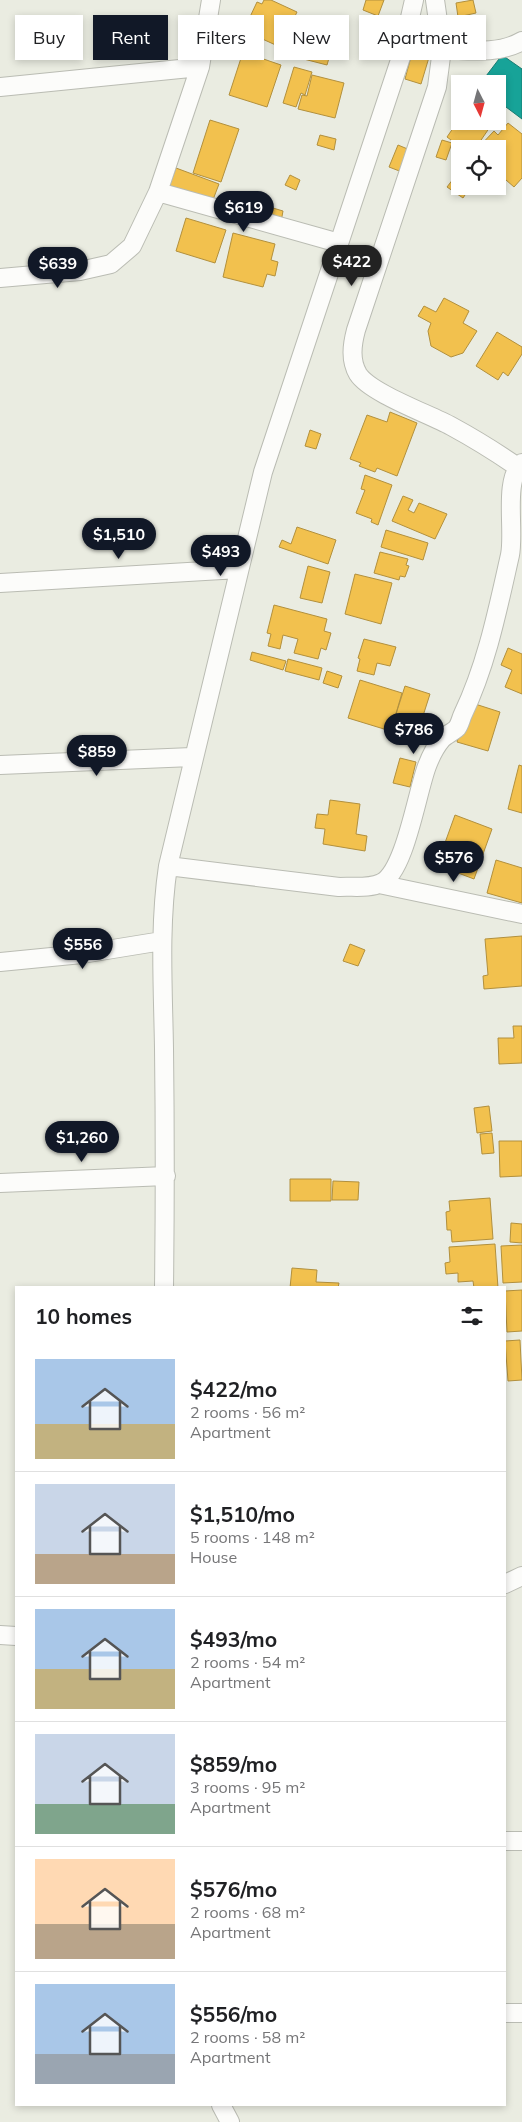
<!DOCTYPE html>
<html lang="en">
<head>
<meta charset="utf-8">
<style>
  :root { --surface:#fff; --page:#f6f6f6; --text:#202124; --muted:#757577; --line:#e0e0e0; --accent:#111827 }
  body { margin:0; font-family:Mulish,sans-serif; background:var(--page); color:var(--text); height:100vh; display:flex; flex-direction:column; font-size:19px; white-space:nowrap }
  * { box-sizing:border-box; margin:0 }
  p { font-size:16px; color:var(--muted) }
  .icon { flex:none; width:28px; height:28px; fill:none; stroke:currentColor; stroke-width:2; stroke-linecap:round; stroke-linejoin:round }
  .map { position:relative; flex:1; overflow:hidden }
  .panel { position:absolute; left:15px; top:1286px; width:491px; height:820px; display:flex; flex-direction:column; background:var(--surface); border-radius:0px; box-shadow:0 2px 8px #0003 }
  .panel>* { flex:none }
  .hud { position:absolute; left:15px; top:15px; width:492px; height:45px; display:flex; gap:10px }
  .needle { width:32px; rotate:174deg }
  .tools { position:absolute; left:451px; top:75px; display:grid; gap:10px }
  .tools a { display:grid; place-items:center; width:55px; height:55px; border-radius:0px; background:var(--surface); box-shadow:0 2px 8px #0003; font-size:25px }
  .price { position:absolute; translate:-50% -42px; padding:0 11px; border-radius:18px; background:var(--accent); color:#fff; font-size:16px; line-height:32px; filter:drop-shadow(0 1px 2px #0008) }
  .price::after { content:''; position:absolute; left:50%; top:30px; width:15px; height:11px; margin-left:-8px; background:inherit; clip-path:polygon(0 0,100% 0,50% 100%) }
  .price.on { background:#222; color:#fff }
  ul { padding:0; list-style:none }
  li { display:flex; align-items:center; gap:15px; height:125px; padding:0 20px }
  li+li { border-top:1px solid var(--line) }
  li span { display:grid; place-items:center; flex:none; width:140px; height:100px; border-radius:0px; color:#555 }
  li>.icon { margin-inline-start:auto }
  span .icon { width:60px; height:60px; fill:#fffc; stroke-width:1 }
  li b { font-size:21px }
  h2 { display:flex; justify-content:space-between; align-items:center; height:60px; padding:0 20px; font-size:21px }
  .pill { padding:0 18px; border-radius:0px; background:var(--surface); box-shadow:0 2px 8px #0003; font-size:18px; line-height:45px }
  .pill.on { background:var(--accent); color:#fff }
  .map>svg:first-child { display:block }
</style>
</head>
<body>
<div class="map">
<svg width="522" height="2122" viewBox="0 0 522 2122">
  <rect width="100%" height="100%" fill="#eaece1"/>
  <path fill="#f2c14e" stroke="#b2903d" d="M264,0H271L297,12L280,47L247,32L253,21L249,19L257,2L262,4Z
    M366,0H384L378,16L363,10Z
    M473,0L476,13L458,17L456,3Z
    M460,20L479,25L476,35L457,30Z
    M297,23L336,34L327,65L288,55Z
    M420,29L435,34L431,45L416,40Z
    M413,49L430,54L421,84L405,79Z
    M243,52L281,65L267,107L229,95Z
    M294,67L312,72L305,95L301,93L296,107L283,103Z
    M312,75L344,83L335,118L298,109L302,95L307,96Z
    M460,118V121H494L475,149H463L447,137Z
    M210,120L239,129L221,182L193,173Z
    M508,123L522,134V178L514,187L498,173V149H477L494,131L498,135Z
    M320,135L336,139L334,150L317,145Z
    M442,140L452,143L446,160L436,157Z
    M398,145L410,150L402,172L389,167Z
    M176,168L219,184L211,205L168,189Z
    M460,170V186H471L463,198L447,187Z
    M290,175L300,180L296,190L285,185Z
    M273,208L283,211L281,222L270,219Z
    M186,218L226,230L215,263L176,251Z
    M233,233L275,244L271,260L278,262L275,276L267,274L263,287L223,277Z
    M444,298L469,311L463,323L477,331L463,353L451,357L431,346L428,331L431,323L418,316L424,306L436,312Z
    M497,332L522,347V354L508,376L503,372L498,380L476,366Z
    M390,412L417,423L397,476L377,468L375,472L359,466L361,463L350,459L367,415L387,422Z
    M310,430L321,434L316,449L305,446Z
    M365,475L392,485L378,525L371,522L372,519L356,513L365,490L361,489Z
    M403,496L413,500L408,510L414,513L419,503L447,514L435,539L392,521Z
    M297,527L336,540L328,564L279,547L282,540L291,544Z
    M386,530L428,543L423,560L381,547Z
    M380,552L408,559L406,565L409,566L405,577L400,576L399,580L374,573Z
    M308,566L330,572L322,603L300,598Z
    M355,574L392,583L381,624L345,614Z
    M274,605L327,619L324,631L331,633L326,650L321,648L318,659L294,653L298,639L283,635L280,649L268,646L271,634L267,633Z
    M364,639L396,647L390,666L377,663L374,675L357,671L360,659L358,658Z
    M508,648L522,654V694L505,687L512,670L501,665Z
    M252,652L286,661L283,670L250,660Z
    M288,659L322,668L319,680L285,671Z
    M327,671L342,676L338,688L323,683Z
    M360,680L402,693L395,717L401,719L397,733L348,718Z
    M405,686L430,694L422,719L414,717L412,722L395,717Z
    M472,703L500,712L488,751L457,742L464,719Z
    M405,724L424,729L420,741L402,736Z
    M400,758L416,762L410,787L393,783Z
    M519,765L522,766V813L508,809Z
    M330,800L360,804L356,834L367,836L365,851L323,844L325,829L315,828L317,814L328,815Z
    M455,815L492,829L474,879L437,865Z
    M496,860L522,868V903L487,893Z
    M522,936V986L484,989L483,976L488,975L485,939Z
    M350,944L365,950L358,966L343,961Z
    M513,1026H522V1063L499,1064L498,1038H514Z
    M489,1106L492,1131L477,1133L474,1108Z
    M492,1133L494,1153L482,1154L480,1134Z
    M499,1141H522V1176L500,1177Z
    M290,1179H331V1201H290Z
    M333,1181L359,1182L358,1200H332Z
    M490,1198L493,1239L452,1242L451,1230H447L446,1212L450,1211L449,1201Z
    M511,1223L522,1224V1243L510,1242Z
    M495,1244L498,1288H474L473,1281L458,1282V1273L446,1274L445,1263L450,1262L449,1247Z
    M522,1245V1282L503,1283L501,1246Z
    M292,1268L317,1270L316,1282L339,1283L338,1288H290Z
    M522,1290V1331L507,1332L505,1291Z
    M520,1340L522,1380L508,1381L505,1341Z"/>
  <path fill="#17a398" stroke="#187b71" d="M502,55L522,69V119L498,101V84H480Z"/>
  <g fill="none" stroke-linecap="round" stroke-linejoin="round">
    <defs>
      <path id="minor" d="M435,0L442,49L437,87L356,330C352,345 350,360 358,374C370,393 429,414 451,426C475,439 499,454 522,470
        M442,49C468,50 498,55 522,41
        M0,87L200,67
        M158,192L339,243
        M0,278L80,271L111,264L132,246L158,192L200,67L211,0
        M0,583L239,569
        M0,765L192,757
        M168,866L339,887C352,886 369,889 381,883C405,872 417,792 427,766C430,758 436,746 442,739C446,735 453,732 457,728C460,724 461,718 463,714C487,664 498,608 510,555C515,530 503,480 522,463
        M379,884L522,914
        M0,962L82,954L162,941
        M0,1183L166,1176
        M164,1288C165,1208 165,1128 164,1048C163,987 159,926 168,866L263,472L401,57L414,0
        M505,1584L522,1576
        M0,1635L16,1636
        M505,1841H522
        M505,2013H522
        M221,2105L230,2122"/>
    </defs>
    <use href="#minor" stroke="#babcb3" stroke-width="20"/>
    <use href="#minor" stroke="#fcfcfa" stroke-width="18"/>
  </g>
</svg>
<div class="tools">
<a><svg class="needle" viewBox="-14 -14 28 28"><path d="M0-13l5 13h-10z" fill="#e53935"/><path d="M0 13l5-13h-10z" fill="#757577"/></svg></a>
<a><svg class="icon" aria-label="locate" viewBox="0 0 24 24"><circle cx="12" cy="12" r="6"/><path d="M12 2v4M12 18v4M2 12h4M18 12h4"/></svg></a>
</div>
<b class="price" style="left:244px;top:233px">$619</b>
<b class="price on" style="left:352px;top:287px">$422</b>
<b class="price" style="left:58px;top:289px">$639</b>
<b class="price" style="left:119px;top:560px">$1,510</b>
<b class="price" style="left:221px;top:577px">$493</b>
<b class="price" style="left:414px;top:755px">$786</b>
<b class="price" style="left:97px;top:777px">$859</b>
<b class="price" style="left:454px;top:883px">$576</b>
<b class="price" style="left:83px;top:970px">$556</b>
<b class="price" style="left:82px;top:1163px">$1,260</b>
<div class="hud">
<a class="pill">Buy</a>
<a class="pill on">Rent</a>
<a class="pill">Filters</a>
<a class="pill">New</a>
<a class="pill">Apartment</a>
</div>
<section class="panel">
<h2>10 homes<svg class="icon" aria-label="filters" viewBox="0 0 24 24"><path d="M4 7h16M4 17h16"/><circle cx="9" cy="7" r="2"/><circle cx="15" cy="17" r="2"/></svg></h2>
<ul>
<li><span style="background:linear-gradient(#a9c7e8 65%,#c2b280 0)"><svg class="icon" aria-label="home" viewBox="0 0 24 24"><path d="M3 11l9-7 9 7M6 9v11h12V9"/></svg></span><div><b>$422/mo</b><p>2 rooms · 56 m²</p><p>Apartment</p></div></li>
<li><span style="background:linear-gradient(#c9d6e8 70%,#b9a48a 0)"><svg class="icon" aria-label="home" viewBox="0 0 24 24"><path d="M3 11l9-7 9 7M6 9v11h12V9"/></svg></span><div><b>$1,510/mo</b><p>5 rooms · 148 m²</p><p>House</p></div></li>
<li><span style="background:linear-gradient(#a9c7e8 60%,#c2b280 0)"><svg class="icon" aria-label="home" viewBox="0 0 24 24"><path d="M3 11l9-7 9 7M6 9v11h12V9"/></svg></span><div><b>$493/mo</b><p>2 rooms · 54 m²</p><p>Apartment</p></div></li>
<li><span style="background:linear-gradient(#c9d6e8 70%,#7fa58c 0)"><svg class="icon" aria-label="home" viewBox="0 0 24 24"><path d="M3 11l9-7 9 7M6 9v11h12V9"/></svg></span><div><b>$859/mo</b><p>3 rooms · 95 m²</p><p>Apartment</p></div></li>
<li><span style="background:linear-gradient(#ffd9b3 65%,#b9a48a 0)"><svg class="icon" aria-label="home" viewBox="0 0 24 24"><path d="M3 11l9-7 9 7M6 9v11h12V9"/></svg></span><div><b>$576/mo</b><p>2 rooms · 68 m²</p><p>Apartment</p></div></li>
<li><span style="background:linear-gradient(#a9c7e8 70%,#9aa5b1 0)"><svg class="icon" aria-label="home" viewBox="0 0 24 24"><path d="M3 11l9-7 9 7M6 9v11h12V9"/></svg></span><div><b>$556/mo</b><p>2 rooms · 58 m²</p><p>Apartment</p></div></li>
</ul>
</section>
</div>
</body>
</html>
